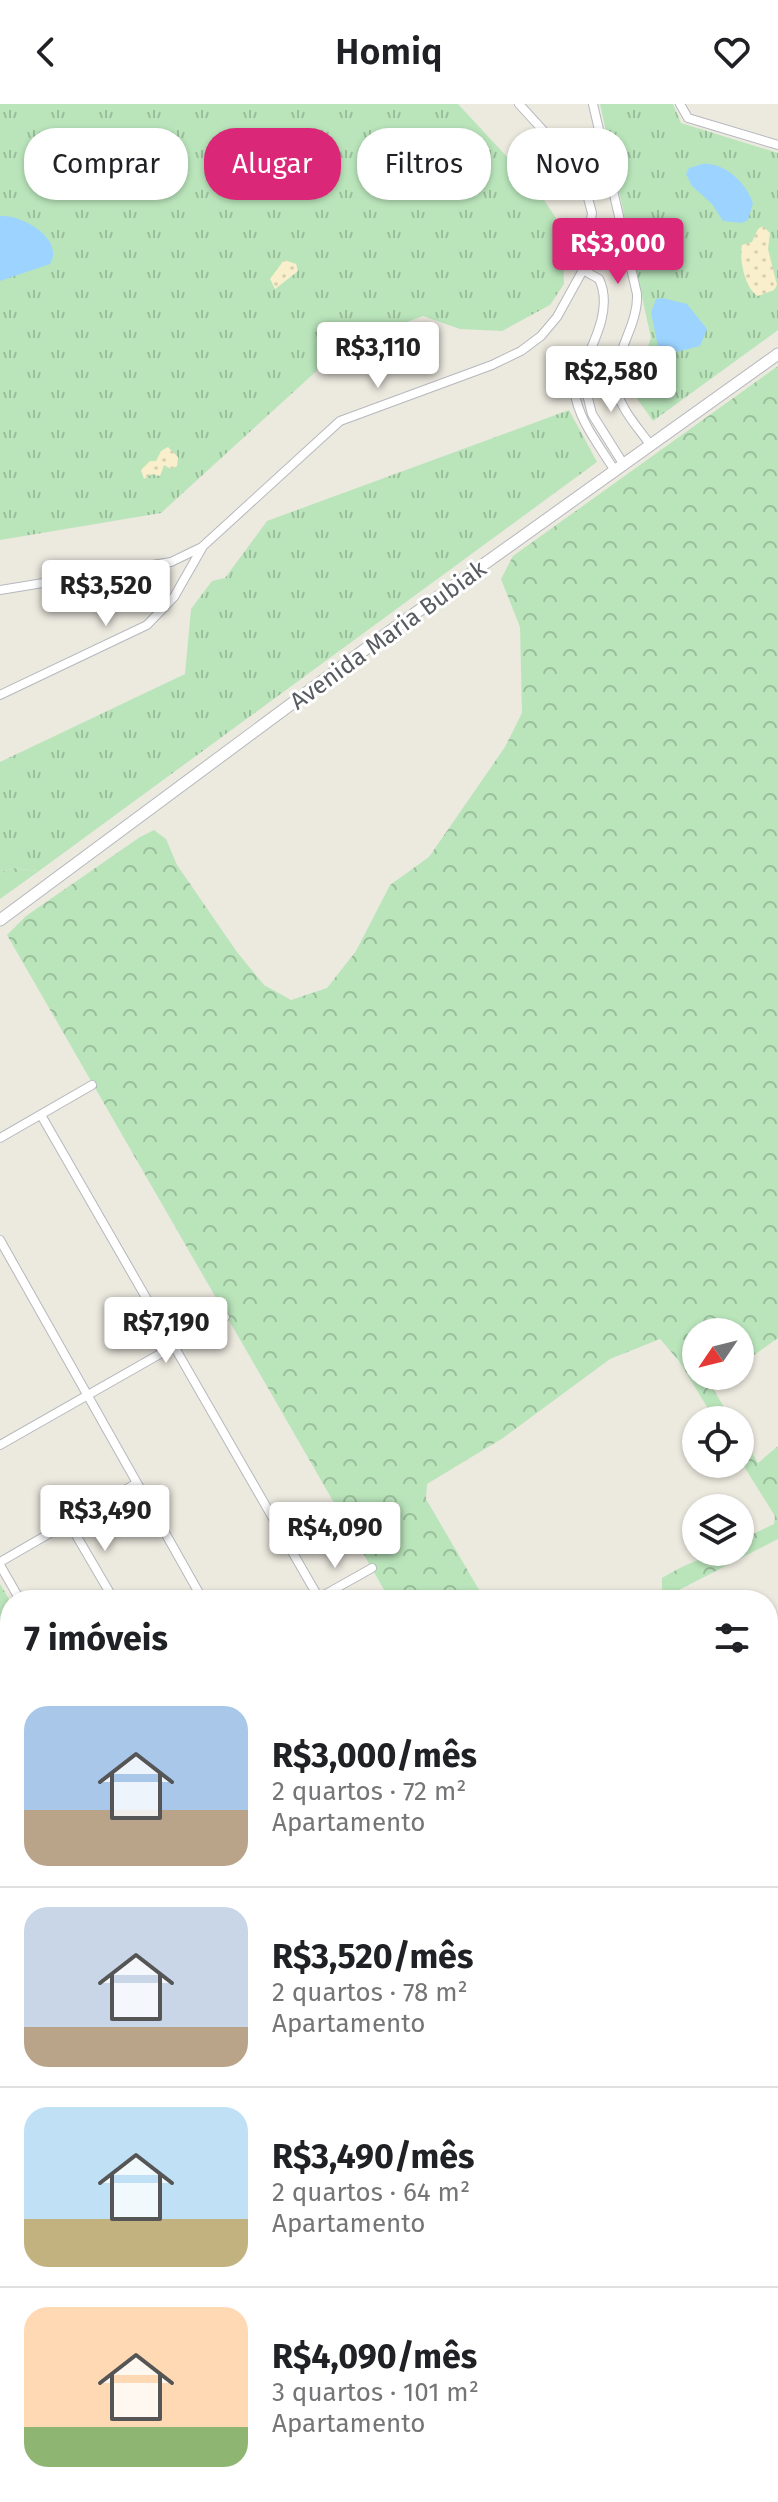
<!DOCTYPE html>
<html lang="pt">
<head>
<meta charset="utf-8">
<style>
  :root { --surface:#fff; --page:#f2f2f2; --text:#202124; --muted:#757577; --line:#e0e0e0; --accent:#db2777 }
  body { margin:0; font-family:"Fira Sans",sans-serif; background:var(--page); color:var(--text); height:100vh; display:flex; flex-direction:column; font-size:30px; white-space:nowrap }
  * { box-sizing:border-box; margin:0 }
  p { font-size:26px; color:var(--muted) }
  .icon { flex:none; width:44px; height:44px; fill:none; stroke:currentColor; stroke-width:2; stroke-linecap:round; stroke-linejoin:round }
  .map { position:relative; flex:1; overflow:hidden }
  .sheet { position:absolute; left:0px; top:1486px; width:778px; height:912px; display:flex; flex-direction:column; background:var(--surface); border-radius:32px 32px 0 0; box-shadow:0 2px 6px #0004 }
  .sheet>* { flex:none }
  .top-card { position:absolute; left:24px; top:24px; width:730px; height:72px; display:flex; gap:16px }
  .needle { width:52px; rotate:235deg }
  .buttons { position:absolute; left:682px; top:1214px; display:grid; gap:16px }
  .buttons a { display:grid; place-items:center; width:72px; height:72px; border-radius:50%; background:var(--surface); box-shadow:0 2px 6px #0004; font-size:40px }
  .price { position:absolute; translate:-50% -68px; padding:0 18px; border-radius:8px; background:#fff; color:#222; font-size:26px; line-height:52px; filter:drop-shadow(0 2px 4px #0008) }
  .price::after { content:''; position:absolute; left:50%; top:48px; width:24px; height:18px; margin-left:-12px; background:inherit; clip-path:polygon(0 0,100% 0,50% 100%) }
  .price.on { background:var(--accent); color:#fff }
  ul { padding:0; list-style:none }
  li { display:flex; align-items:center; gap:24px; height:200px; padding:0 24px }
  li+li { border-top:2px solid var(--line) }
  li span { display:grid; place-items:center; flex:none; width:224px; height:160px; border-radius:24px; color:#555 }
  li>.icon { margin-inline-start:auto }
  span .icon { width:96px; height:96px; fill:#fffc; stroke-width:1 }
  li b { font-size:34px }
  h2 { display:flex; justify-content:space-between; align-items:center; height:96px; padding:0 24px; font-size:34px }
  .pill { padding:0 28px; border-radius:32px; background:var(--surface); box-shadow:0 2px 6px #0004; font-size:28px; line-height:72px }
  .pill.on { background:var(--accent); color:#fff }
  header { display:flex; justify-content:space-between; align-items:center; height:104px; padding:0 24px; background:var(--surface); font-size:36px; font-weight:600 }
  .map>svg:first-child { display:block }
</style>
</head>
<body>
<header><svg class="icon" aria-label="back" viewBox="0 0 24 24"><path d="M15 5l-7 7 7 7"/></svg>Homiq<svg class="icon" aria-label="heart" viewBox="0 0 24 24"><path d="M12 20l-8-8c-3-5 5-10 8-4 3-6 11-1 8 4z"/></svg></header>
<div class="map">
<svg width="778" height="2398" viewBox="0 0 778 2398">
  <defs>
    <pattern id="grass-tufts" width="24" height="20" patternUnits="userSpaceOnUse" patternTransform="scale(2)"><rect width="24" height="20" fill="#bae5bb"/><path d="M3 7l-1-3M5 7V3M7 7l1-3M15 17l-1-3M17 17v-4M19 17l1-3" fill="none" stroke="#9abd9b"/></pattern>
    <pattern id="forest-crowns" width="20" height="18" patternUnits="userSpaceOnUse" patternTransform="scale(2)"><rect width="20" height="18" fill="#bae5bb"/><path d="M2 6a3 3 0 1 1 6 0M12 15a3 3 0 1 1 6 0" fill="none" stroke="#9abd9b"/></pattern>
    <pattern id="sand-dots" width="8" height="8" patternUnits="userSpaceOnUse" patternTransform="scale(2)"><rect width="8" height="8" fill="#faefcc"/><path d="M2 2h.1M6 6h.1" fill="none" stroke="#d8cfb2" stroke-width="1.8" stroke-linecap="round"/></pattern>
  </defs>
  <rect width="100%" height="100%" fill="#ece9df"/>
  <path fill="url(#grass-tufts)" d="M0,0H458L536,84L562,123L564,180L550,201L502,227L460,225L423,212L345,241L161,409L0,436Z
    M600,0H673L681,19L778,49V226L653,317L638,296L635,279L651,234Z
    M569,306L597,358L39,767L12,764L0,769V658L185,570L191,505L212,477L225,474L267,417Z"/>
  <path fill="url(#forest-crowns)" d="M778,262V1234L740,1261V1228H696V1272H721L710,1280L732,1316H715L679,1257L660,1235L610,1255L503,1334L427,1380L426,1395L485,1496H390L7,831L26,812L140,733L154,726L166,735L177,761L237,848L264,881L291,896L327,884L356,847L390,781L429,753L505,643L522,609L520,523L501,475L513,452Z
    M12,764L39,767L0,795V769Z
    M740,1329L758,1359L778,1342V1435L673,1489L662,1486V1474C688,1459 711,1448 740,1448V1436L774,1420L775,1412L740,1356Z
    M0,1480L9,1495L10,1552L0,1549Z
    M778,1608V1766L768,1768V1615Z
    M10,1984V2084L0,2080V1990Z
    M778,2216V2353L768,2362V2218Z"/>
  <path fill="url(#sand-dots)" d="M763,122L770,129L768,145L777,181L774,186L758,192C745,185 739,155 742,141L752,138L758,125Z
    M284,156L296,160L298,167L275,185L270,175Z
    M168,343L178,353L177,362L171,365L164,361L160,372L152,370L144,375L141,366L150,357H156L161,347Z"/>
  <path fill="#9cd4ff" d="M702,60C725,58 746,79 753,99L748,116L742,119L723,117L712,100L692,82L686,70L689,64Z
    M0,112C22,110 65,135 50,160L0,177Z
    M662,194L687,200L707,225L700,242L676,248L658,243L651,208L656,195Z"/>
  <g fill="none" stroke-linecap="round" stroke-linejoin="round">
    <defs>
      <path id="minor" d="M593,0L637,190C639,224 608,255 617,288C623,308 640,326 651,342
        M680,0L688,14L778,41
        M583,166L599,175C616,210 584,253 574,285C578,316 599,341 615,367
        M581,267L592,310L624,361
        M0,486L171,458L202,443L340,317L492,261L521,247L541,232L557,213L583,166L592,109L581,68L519,0
        M0,591L147,521L174,493L202,444
        M41,1011L320,1496
        M0,1034L92,981
        M0,1136L203,1496
        M0,1341L225,1213
        M69,1419L114,1496
        M0,1458L137,1379
        M0,1461L20,1496
        M317,1495L372,1464
        M768,1787L778,1786
        M768,2144L778,2136
        M0,2216L10,2209"/>
      <path id="tertiary" d="M0,816L375,538L778,250"/>
    </defs>
    <use href="#minor" stroke="#b5b8bd" stroke-width="10"/>
    <use href="#tertiary" stroke="#b5b8bd" stroke-width="13"/>
    <use href="#minor" stroke="#fff" stroke-width="8"/>
    <use href="#tertiary" stroke="#fff" stroke-width="11"/>
  </g>
  <g text-anchor="middle" stroke-width="6" stroke-linejoin="round" paint-order="stroke">
    <g font-size="24" fill="#585c61" stroke="#fff">
      <text transform="translate(388 531) rotate(-36)" y="8">Avenida Maria Bubiak</text>
    </g>
  </g>
</svg>
<div class="buttons">
<a><svg class="needle" viewBox="-14 -14 28 28"><path d="M0-13l5 13h-10z" fill="#e53935"/><path d="M0 13l5-13h-10z" fill="#757577"/></svg></a>
<a><svg class="icon" aria-label="locate" viewBox="0 0 24 24"><circle cx="12" cy="12" r="6"/><path d="M12 2v4M12 18v4M2 12h4M18 12h4"/></svg></a>
<a><svg class="icon" aria-label="layers" viewBox="0 0 24 24"><path d="M12 4l9 5-9 5-9-5zM3 14l9 5 9-5"/></svg></a>
</div>
<b class="price on" style="left:618px;top:182px">R$3,000</b>
<b class="price" style="left:378px;top:286px">R$3,110</b>
<b class="price" style="left:611px;top:310px">R$2,580</b>
<b class="price" style="left:106px;top:524px">R$3,520</b>
<b class="price" style="left:166px;top:1261px">R$7,190</b>
<b class="price" style="left:105px;top:1449px">R$3,490</b>
<b class="price" style="left:335px;top:1466px">R$4,090</b>
<div class="top-card">
<a class="pill">Comprar</a>
<a class="pill on">Alugar</a>
<a class="pill">Filtros</a>
<a class="pill">Novo</a>
</div>
<section class="sheet">
<h2>7 imóveis<svg class="icon" aria-label="filters" viewBox="0 0 24 24"><path d="M4 7h16M4 17h16"/><circle cx="9" cy="7" r="2"/><circle cx="15" cy="17" r="2"/></svg></h2>
<ul>
<li><span style="background:linear-gradient(#a9c7e8 65%,#b9a48a 0)"><svg class="icon" aria-label="home" viewBox="0 0 24 24"><path d="M3 11l9-7 9 7M6 9v11h12V9"/></svg></span><div><b>R$3,000/mês</b><p>2 quartos · 72 m²</p><p>Apartamento</p></div></li>
<li><span style="background:linear-gradient(#c9d6e8 75%,#b9a48a 0)"><svg class="icon" aria-label="home" viewBox="0 0 24 24"><path d="M3 11l9-7 9 7M6 9v11h12V9"/></svg></span><div><b>R$3,520/mês</b><p>2 quartos · 78 m²</p><p>Apartamento</p></div></li>
<li><span style="background:linear-gradient(#bfe0f5 70%,#c2b280 0)"><svg class="icon" aria-label="home" viewBox="0 0 24 24"><path d="M3 11l9-7 9 7M6 9v11h12V9"/></svg></span><div><b>R$3,490/mês</b><p>2 quartos · 64 m²</p><p>Apartamento</p></div></li>
<li><span style="background:linear-gradient(#ffd9b3 75%,#8fb573 0)"><svg class="icon" aria-label="home" viewBox="0 0 24 24"><path d="M3 11l9-7 9 7M6 9v11h12V9"/></svg></span><div><b>R$4,090/mês</b><p>3 quartos · 101 m²</p><p>Apartamento</p></div></li>
</ul>
</section>
</div>
</body>
</html>
